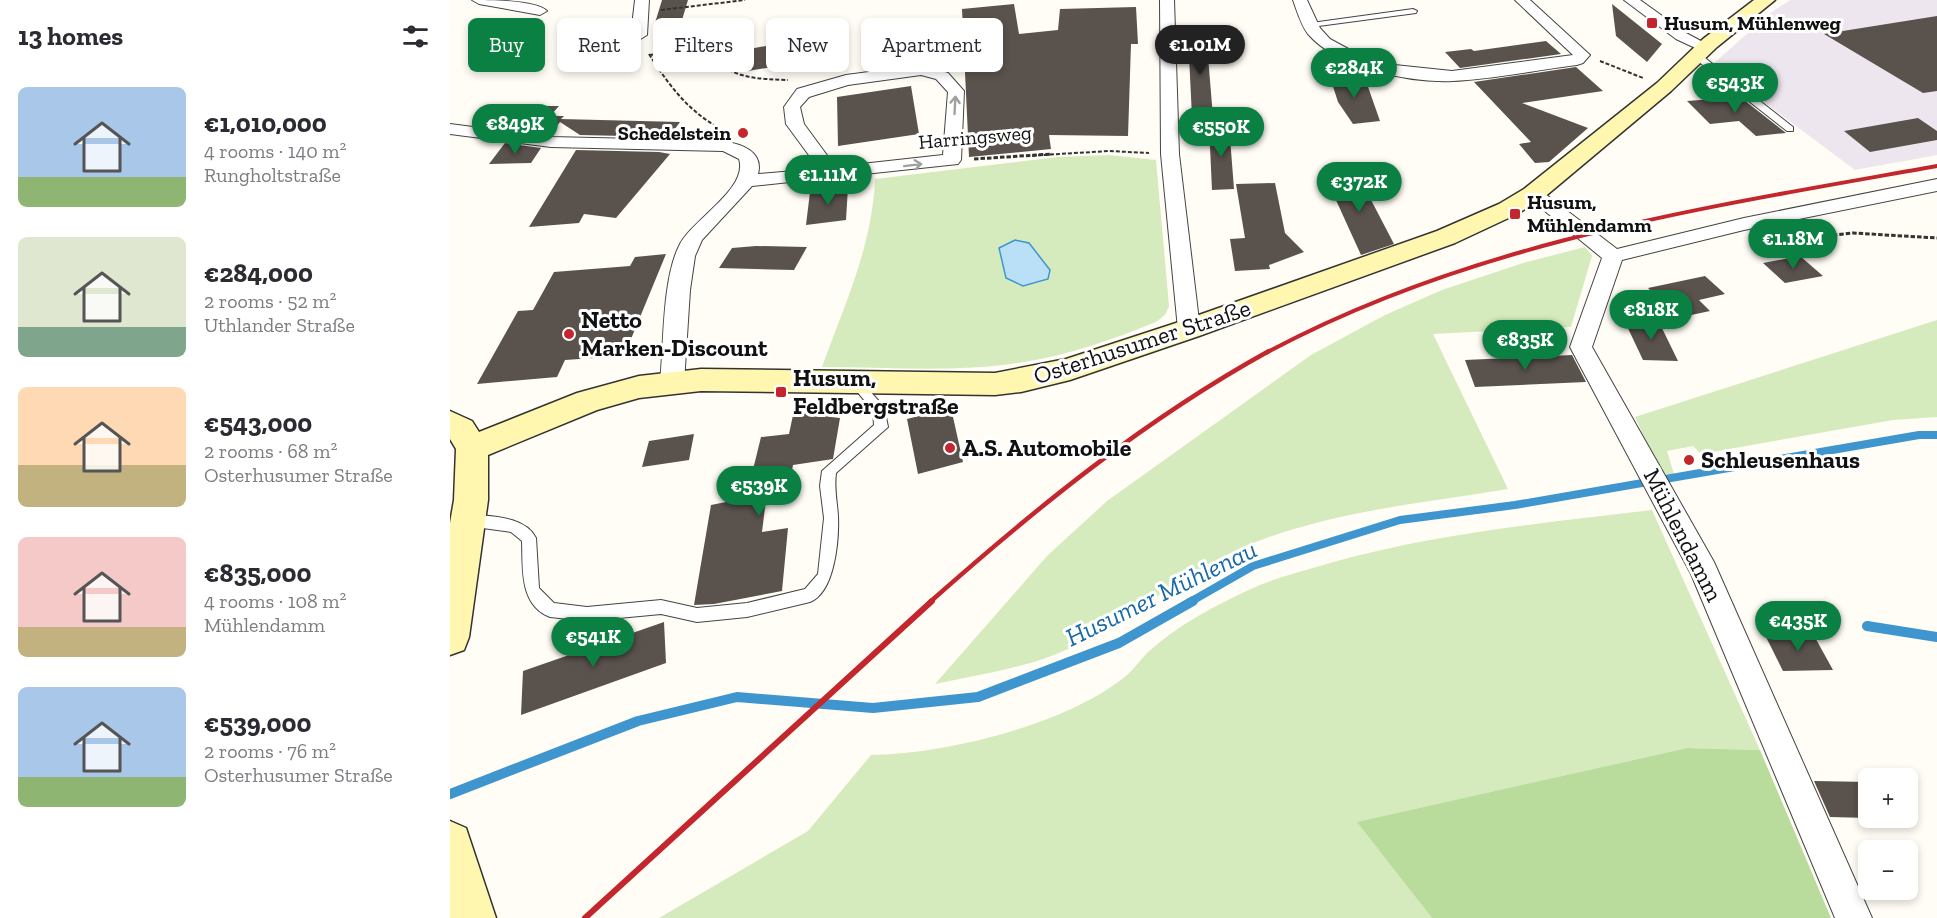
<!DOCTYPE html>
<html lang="en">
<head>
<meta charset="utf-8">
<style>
  :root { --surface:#fff; --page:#f7f7f7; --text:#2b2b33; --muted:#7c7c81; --accent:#0b8043 }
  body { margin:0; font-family:"Zilla Slab",serif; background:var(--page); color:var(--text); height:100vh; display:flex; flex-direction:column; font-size:22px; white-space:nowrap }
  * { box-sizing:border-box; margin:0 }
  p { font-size:20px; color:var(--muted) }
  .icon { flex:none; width:33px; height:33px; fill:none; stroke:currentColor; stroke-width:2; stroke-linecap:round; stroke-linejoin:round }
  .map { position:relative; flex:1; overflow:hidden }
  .side { display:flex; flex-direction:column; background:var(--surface); width:450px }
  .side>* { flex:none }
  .top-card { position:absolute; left:18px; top:18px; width:570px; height:54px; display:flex; gap:12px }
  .controls { position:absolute; left:1408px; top:768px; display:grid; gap:12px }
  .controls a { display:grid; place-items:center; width:60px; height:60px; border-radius:9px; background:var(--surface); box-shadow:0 3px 9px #0003; font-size:30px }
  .price { position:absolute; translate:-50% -51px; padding:0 14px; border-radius:21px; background:var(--accent); color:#fff; font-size:20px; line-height:39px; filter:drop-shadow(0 2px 3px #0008) }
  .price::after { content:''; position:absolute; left:50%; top:36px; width:18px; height:14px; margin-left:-9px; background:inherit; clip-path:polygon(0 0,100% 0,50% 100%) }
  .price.selected { background:#222; color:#fff }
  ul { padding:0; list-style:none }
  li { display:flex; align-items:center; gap:18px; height:150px; padding:0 18px }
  li span { display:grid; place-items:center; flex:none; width:168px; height:120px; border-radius:9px; color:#555 }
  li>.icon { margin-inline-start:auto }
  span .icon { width:72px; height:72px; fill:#fffc; stroke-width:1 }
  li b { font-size:26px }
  h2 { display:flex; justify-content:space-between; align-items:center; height:72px; padding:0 18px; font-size:26px }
  .tag { padding:0 21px; border-radius:9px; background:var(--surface); box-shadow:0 3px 9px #0003; font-size:21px; line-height:54px }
  .tag.selected { background:var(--accent); color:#fff }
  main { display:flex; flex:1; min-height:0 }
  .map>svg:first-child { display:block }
</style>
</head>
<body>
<main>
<section class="side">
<h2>13 homes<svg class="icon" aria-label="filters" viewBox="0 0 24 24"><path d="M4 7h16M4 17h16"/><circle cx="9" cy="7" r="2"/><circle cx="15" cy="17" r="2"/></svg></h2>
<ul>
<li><span style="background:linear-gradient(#a9c7e8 75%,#8fb573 0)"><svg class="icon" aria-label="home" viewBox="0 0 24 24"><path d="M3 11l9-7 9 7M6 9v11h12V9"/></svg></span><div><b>€1,010,000</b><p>4 rooms · 140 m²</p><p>Rungholtstraße</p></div></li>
<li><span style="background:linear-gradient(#dfe7d0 75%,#7fa58c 0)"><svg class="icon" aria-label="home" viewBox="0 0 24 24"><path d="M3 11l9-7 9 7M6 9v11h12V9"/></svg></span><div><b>€284,000</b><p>2 rooms · 52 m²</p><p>Uthlander Straße</p></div></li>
<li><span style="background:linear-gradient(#ffd9b3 65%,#c2b280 0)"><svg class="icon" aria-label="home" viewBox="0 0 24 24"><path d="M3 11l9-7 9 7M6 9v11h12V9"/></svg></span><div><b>€543,000</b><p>2 rooms · 68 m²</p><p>Osterhusumer Straße</p></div></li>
<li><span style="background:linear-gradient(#f6c9c9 75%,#c2b280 0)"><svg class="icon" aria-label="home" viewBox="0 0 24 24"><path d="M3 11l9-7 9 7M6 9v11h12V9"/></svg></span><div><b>€835,000</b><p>4 rooms · 108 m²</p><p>Mühlendamm</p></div></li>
<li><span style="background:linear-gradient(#a9c7e8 75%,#8fb573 0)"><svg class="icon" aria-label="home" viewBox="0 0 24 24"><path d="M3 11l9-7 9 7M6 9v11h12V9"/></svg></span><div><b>€539,000</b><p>2 rooms · 76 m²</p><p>Osterhusumer Straße</p></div></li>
</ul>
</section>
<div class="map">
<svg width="1487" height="918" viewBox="0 0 1487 918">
  <rect width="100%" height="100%" fill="#fffdf5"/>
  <path fill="#eee6ef" d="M1340,0H1487V155L1405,170L1263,64L1319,14Z"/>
  <path fill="#d5ebbd" d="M659,155L706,160L719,306L715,315L706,322C664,339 619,355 574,362C509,373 439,367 372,367C395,303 422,248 425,179L608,157Z
    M1135,247L1142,256L1121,327L983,334L1058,489C968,504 871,512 787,550C721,580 665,633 596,658C561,670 522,676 485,684L597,556L657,501L861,355L935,315L992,290L1073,263Z
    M1487,320V417L1443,420L1251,454L1243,446L1217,451L1224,474L1211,475L1185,417Z
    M1202,510L1310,750L1237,748L908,822L982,918H209L358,831L421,755C496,754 619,724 677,675C685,668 691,659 698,652C728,625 766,605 803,588C827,577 854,571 880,563C985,533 1094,523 1202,510Z"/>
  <path fill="#b9dc9c" d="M1237,748L1310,750L1381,918H982L907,822Z"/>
  <path fill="#b9e0f7" stroke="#3f96cf" stroke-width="1.5" d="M565,240L579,243L600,270L598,279L573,286L556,278L549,248Z"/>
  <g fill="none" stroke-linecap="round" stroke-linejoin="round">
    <path stroke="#3f96cf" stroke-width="8" d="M740,602L803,566L950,520L1065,505L1469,435H1487"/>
    <path stroke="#3f96cf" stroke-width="10" d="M1417,626L1487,637
      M0,794L188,721L287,697L423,708L528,697L669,643L743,601"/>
  </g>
  <path fill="#5a524d" d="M212,0H238L232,20L205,23Z
    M564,4L569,34L608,30L610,9L686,7L688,44H681L678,136L599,135L601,149L519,157L512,9Z
    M1162,4L1212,44L1197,62L1166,36Z
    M1487,16V91L1473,93L1374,34Z
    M756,32L763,117H742L738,35Z
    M1096,41L1111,54L1010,68L995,52L1021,49L1024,51Z
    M321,45L322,67L298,71L299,49Z
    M1126,67L1153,91L1072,103L1138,128L1099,162L1085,163L1069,144L1081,142L1024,82Z
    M904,73L908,85L917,84L930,121L903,124L888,102L879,74Z
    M461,86L469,134L388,146L387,97Z
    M1285,93L1336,133L1306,136L1289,121L1260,124L1237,101L1264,99L1260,95Z
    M83,106H109L100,116H114L111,119L230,122L219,137L130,135L110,122L100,135L65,130Z
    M1468,118L1487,131V140L1420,152L1394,131Z
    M759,125H779L784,189L762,190Z
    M55,143L91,148L81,163L39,164Z
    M126,150L209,152L220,154L166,218L134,214L129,223L79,227Z
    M896,174L908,175L944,244L911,255L875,176Z
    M825,183L835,233L854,252L819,265L820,269L785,271L780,239L795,238L786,184Z
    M398,187L396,220L356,225L360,192Z
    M306,246L357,247L344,270L269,268L282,248Z
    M216,254L174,356L115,360L107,377L27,384L68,311L83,310L104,272L180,266L185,257Z
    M1350,256L1373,276L1335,283L1313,263Z
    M1255,276L1275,294L1249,300L1260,311L1227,318L1198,288Z
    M1175,322H1209L1228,361L1193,360Z
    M1122,355L1136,382L1025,387L1015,360Z
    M501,408L513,462L468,474L457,419Z
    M382,411L381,417L390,418L383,459L343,465L340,481L318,483L312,532L338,528L332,591L264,604L244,605L261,505L296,498L311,437L339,434L343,415Z
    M244,434L239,460L192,467L199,441Z
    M214,622L216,663L71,715L73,671Z
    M1362,632L1383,670L1333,671L1314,633Z
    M1364,781L1419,782V818L1380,817Z"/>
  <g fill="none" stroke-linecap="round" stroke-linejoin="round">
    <defs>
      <path id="lane" d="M963,9L967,11L966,13L861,27L857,25L861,23Z
        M1244,54H1250L1343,127V131H1337L1244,58Z
        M407,379L411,381L434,407L438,427L386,473C384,488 387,501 388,516C389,540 385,592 360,602L297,617L247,622L211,614L137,621L100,617C69,605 73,568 72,541L61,532L18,526L13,524L11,520L13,516L18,514C40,517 74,515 86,538L89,588L104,603L137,607L211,600L247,608L297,603L355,589L368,574L374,518L370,486L372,471L424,425L423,411L401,384Z"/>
      <path id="street" d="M22,0C39,0 86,0 97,11L90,15L29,4Z
        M185,0H199L197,35L189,40L181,35Z
        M710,0H724L729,154L750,329L747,334L739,337L731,334L728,329L711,154Z
        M843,0H857L870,28L880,39L915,58L935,64L1002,71L1123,55L1065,0H1080L1140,55L1133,63L1127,65C1086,70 1044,79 1003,81C960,83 887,68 858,34C851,25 847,11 843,0Z
        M1174,0H1190L1236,33L1264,48L1256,53L1226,39Z
        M472,65L498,73L514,91L511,160L508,164L302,186L252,240L245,256L240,290L234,383L230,389L222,392L214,389L210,383C214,345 212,280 229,246C241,220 299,189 289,159L273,151L101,147L0,134V124L101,137L273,141C291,144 314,151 308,174L356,170L361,158L336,124L334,107L347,89L396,75ZM471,75L486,79L498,92L493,155L375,168L379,158L354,124L350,107L359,97L398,85Z
        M1487,179V191L1294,230L1172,260L1142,347L1264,562L1422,918H1385L1241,574L1120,347L1152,258L1074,194L1083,188L1090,190L1167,249L1294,218Z"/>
      <path id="secondary" d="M1304,0H1325L1267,47L1221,91L1092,199L1067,214L1005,243L749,336L620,380L571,392L545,395L251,391L189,398L147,410L38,455V500L19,637L14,650L0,655V523L4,500L6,449L0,439V411L22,421L29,432L127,393L189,376L251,369L545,373L616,359L729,322L987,231L1049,204L1074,189L1207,83L1253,39Z
        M0,821L16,828L46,918H0Z"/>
    </defs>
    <use href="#lane" stroke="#444" stroke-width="2"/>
    <use href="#street" stroke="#444" stroke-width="2"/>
    <use href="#secondary" stroke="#333" stroke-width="3"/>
    <path stroke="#333" stroke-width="2" stroke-dasharray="4 2" stroke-linecap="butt" d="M211,10L295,0
      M199,54C218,84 237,110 269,128
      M200,55L228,52L261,56C282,79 309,79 338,80
      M1150,61L1193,78
      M576,156L659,151L699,153"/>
    <path stroke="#333" stroke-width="3" stroke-dasharray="4.5 2" stroke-linecap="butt" d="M524,159L602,154
      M1313,240L1316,243L1403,233L1487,238"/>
    <use href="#lane" fill="#fff" fill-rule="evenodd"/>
    <use href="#street" fill="#fff" fill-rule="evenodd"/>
    <use href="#secondary" fill="#fff6b0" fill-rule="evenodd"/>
    <path stroke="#c4262e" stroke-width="4" d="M816,353C1024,241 1258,207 1487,166"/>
    <path stroke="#c4262e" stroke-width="4.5" d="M480,602C586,508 694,420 819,351"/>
    <path stroke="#c4262e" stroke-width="6" d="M135,918L482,601"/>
  </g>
  <defs><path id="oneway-shaft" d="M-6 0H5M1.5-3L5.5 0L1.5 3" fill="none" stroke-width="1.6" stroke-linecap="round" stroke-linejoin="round" transform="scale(1.5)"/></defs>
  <g stroke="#a0a0a0">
    <use href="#oneway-shaft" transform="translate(505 105) rotate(-87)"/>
    <use href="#oneway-shaft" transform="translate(463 165) rotate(-7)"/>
  </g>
  <g fill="#c4262e" stroke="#fff" stroke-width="2">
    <rect x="1196" y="17" width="12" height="12" rx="3"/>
    <circle cx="293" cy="133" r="6"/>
    <rect x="1059" y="208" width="12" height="12" rx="3"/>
    <circle cx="119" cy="334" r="6"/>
    <rect x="325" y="386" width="12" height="12" rx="3"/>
    <circle cx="500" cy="448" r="6"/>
    <circle cx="1239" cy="460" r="6"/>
  </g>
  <g text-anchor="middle" stroke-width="6" stroke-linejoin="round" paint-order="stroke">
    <g font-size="20" font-weight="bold" fill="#111" stroke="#fff" text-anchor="start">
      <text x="1214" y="30">Husum, Mühlenweg</text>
      <text x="281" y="140" text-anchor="end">Schedelstein</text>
      <text x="1077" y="209">Husum,<tspan x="1077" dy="23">Mühlendamm</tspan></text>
    </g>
    <g font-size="20" fill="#111" stroke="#fff">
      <text transform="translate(525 137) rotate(-5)" y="7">Harringsweg</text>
    </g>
    <g font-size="24" font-weight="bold" fill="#111" stroke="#fff" text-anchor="start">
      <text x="131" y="328">Netto<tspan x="131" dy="28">Marken-Discount</tspan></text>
      <text x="343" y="386">Husum,<tspan x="343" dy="28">Feldbergstraße</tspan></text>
      <text x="512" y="456">A.S. Automobile</text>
      <text x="1251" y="468">Schleusenhaus</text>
    </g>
    <g font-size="24" fill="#111" stroke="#fff">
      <text transform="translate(692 342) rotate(-18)" y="8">Osterhusumer Straße</text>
      <text transform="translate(1233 535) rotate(63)" y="8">Mühlendamm</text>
    </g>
    <g font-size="26" font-style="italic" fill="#1768a6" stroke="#fff">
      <text transform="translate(711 593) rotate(-26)" y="9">Husumer Mühlenau</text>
    </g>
  </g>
</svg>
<div class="controls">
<a>+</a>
<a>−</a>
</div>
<b class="price selected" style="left:750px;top:76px">€1.01M</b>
<b class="price" style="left:904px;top:99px">€284K</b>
<b class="price" style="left:1285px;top:114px">€543K</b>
<b class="price" style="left:65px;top:155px">€849K</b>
<b class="price" style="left:771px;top:158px">€550K</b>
<b class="price" style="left:378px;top:206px">€1.11M</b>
<b class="price" style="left:909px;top:213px">€372K</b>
<b class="price" style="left:1343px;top:270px">€1.18M</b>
<b class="price" style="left:1201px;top:341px">€818K</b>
<b class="price" style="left:1075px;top:371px">€835K</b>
<b class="price" style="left:309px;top:517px">€539K</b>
<b class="price" style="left:1348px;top:652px">€435K</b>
<b class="price" style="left:143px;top:668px">€541K</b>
<div class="top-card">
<a class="tag selected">Buy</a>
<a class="tag">Rent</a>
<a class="tag">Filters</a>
<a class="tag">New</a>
<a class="tag">Apartment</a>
</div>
</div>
</main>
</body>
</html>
